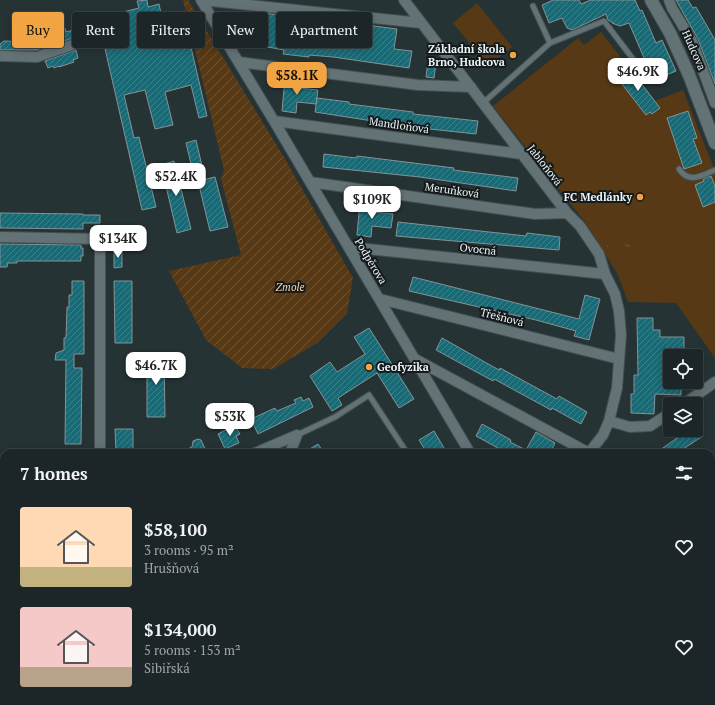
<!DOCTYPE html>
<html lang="en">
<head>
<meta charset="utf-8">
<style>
  :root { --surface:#1c2628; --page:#252e30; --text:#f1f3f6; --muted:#a0a5a8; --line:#3a4345; --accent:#f3a442 }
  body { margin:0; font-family:"PT Serif",serif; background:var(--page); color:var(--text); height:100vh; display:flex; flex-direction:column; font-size:15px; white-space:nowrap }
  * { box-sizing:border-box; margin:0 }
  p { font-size:13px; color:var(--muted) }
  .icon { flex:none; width:22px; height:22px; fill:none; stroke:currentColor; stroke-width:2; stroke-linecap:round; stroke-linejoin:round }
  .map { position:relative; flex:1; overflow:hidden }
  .details { position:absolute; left:0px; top:449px; width:715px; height:256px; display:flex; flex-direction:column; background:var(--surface); border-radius:12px 12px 0 0; box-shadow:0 2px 10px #0003,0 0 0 1px var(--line) }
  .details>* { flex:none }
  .hud { position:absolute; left:12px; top:12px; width:400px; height:36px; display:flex; gap:8px }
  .controls { position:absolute; left:663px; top:349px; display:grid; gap:8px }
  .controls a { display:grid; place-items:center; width:40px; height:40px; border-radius:4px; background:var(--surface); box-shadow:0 2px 10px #0003,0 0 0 1px var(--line); font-size:20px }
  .price { position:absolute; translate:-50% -34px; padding:0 9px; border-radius:8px; background:#fff; color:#222; font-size:13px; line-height:26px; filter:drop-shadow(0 1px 2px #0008) }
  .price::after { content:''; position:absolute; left:50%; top:24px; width:12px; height:9px; margin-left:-6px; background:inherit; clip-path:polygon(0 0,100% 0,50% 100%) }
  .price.on { background:var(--accent); color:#111 }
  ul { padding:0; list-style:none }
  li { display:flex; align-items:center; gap:12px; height:100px; padding:0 20px }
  li span { display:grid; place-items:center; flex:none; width:112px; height:80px; border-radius:4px; color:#555 }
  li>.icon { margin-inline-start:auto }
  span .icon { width:48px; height:48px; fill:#fffc; stroke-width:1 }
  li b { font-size:17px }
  h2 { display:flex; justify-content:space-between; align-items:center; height:48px; padding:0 20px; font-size:17px }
  .chip { padding:0 14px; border-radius:4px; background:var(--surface); box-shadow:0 2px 10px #0003,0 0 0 1px var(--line); font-size:14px; line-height:36px }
  .chip.on { background:var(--accent); color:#111 }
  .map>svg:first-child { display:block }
</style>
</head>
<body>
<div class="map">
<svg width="715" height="705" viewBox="0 0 715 705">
  <defs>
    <pattern id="park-tufts" width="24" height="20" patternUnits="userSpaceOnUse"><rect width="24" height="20" fill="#573915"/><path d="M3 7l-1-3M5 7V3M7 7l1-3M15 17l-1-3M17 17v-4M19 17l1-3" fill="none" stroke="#6f5638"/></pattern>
    <pattern id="garden-furrows" width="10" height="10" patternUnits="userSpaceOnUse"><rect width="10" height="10" fill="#573915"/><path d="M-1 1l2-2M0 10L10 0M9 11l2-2" fill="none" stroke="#6f5638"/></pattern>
    <pattern id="building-hatch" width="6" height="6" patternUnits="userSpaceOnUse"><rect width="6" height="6" fill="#1a6a76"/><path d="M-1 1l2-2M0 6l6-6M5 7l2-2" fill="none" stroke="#3c808a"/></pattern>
  </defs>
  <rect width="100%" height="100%" fill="#263335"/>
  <path fill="#573915" d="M477,3L512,47L488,66L453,23Z
    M601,32L655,101L683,90L715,171V358L676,303L628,302L617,273L585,222L493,106L578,38L584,45Z"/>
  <path fill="url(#park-tufts)" d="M622,236L645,265L604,248Z"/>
  <path fill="url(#garden-furrows)" d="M183,0H188L285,159L353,278L347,313L317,343L273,369L242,368L206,340L169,271L241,255L221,179L224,170Z"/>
  <path fill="url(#building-hatch)" stroke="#839396" d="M147,0L148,7L159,4L162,18L183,13L207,116L199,118L191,85L165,92L173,125L155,129L145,90L124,95L134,138L139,137L156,207L142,210L103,40L124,36L119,13L139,8L137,1Z
    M553,0H579L581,4L591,0H635L640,11L642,10L656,43L662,40L676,71L664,76L661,67L652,70L650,67H648L629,23L620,26L612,23V22L608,20L606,14L572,30L567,28L562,18L549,23L542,5Z
    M676,0H688L693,8L696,7L715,40V84L698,39Z
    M262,13L302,17L300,34L330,40V39L334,40L336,21L397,29L394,49L412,51L409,68L333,57L309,55V57L283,54L284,50L257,45Z
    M65,28L66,32L73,30L76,38L70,39L36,50H0V44L4,41L28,42V46L47,39V37L52,35V33Z
    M76,50L78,58L73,60L74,62L59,67V66L54,68L53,66L48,68L45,61Z
    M428,62L436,63L434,78L426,77Z
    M628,66L660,108L652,114L650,112L646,115L618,79L623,76L620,73Z
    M285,78L300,80L299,88L318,90L316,104L297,102L296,113L282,111Z
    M317,98L349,102V104L413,112V114L478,121L476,134L411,127L315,112Z
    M688,111L697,138L693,139L702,163L684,169L667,118Z
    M196,140L202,166L192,168L186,143Z
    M324,154L356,158L357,156L454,168L453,170L518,178L516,191L420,177L323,167Z
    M174,161L191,229L177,233L161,165Z
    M711,176L715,186V202L703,207L695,185L704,181L703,179Z
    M215,177L228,227L210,231L198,181Z
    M360,202L375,204L374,212L393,214L391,228L372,226L371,237L357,235Z
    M0,213L83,214V215H100V223H83V229L0,228Z
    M398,222L526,236L527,233L560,237L559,250L396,236Z
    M0,244L81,245V248H83V256H81V261H17V263H8L7,267H0Z
    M114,250H122V267L114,268Z
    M413,277L579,319L585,295L600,299L589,340L574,336L576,331L536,320L409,291Z
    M72,281H84V354H74V368H82L81,444H65L66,360H55L56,353L64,350V338H66L67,307H69V295H72Z
    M114,281H132V343H115Z
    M637,318H653V330H660V337H684V356H670V382H681V395L655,394L654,414L631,413V394H634V375H638Z
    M369,328L414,399L399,408L377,373L338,398L342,405L332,411L310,376L330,362L337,372L365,354L354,337Z
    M442,338L499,370L500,368L557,399L559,396L587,412L581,424L552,408L551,410L494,379L493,381L436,350Z
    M147,355H164L165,417H147Z
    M301,397L303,401L309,398L313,407L258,434L251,419L275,408L277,411L296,403L294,400Z
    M482,424L511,440L510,442L526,450L536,432L555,443L550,453H507L476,436Z
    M235,425L240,434L236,436L239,443L225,449L218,434Z
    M115,429H133V453H116Z
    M678,430H699L703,436L677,453H656L681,435Z
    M434,431L447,453H427L419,440Z
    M198,439L201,440L207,453H179L192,447L193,441Z
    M318,444L324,453H303Z"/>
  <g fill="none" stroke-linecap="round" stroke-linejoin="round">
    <defs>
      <path id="service" d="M533,6L550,43
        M483,103L550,43L604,21L633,59
        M679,169C689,184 701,176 715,170
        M297,435L335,417L369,395L407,453"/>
      <path id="minor" d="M201,0L274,121L470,453
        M201,0L421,23
        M404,0L567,213L580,226L599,254L605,274L615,294L619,311L621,335L617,388L609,421L603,435L589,453
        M669,0L672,8L692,41L715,103
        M0,56L37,57L72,45
        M239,62L418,85L471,87
        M274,121L521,154
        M310,182L535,214L567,213
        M0,237L100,239V453
        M349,247L605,274
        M380,299L619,359
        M415,359L589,453
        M684,404L715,382
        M609,421L630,427L650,426L670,413
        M255,453L297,435
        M290,453L297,435
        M0,515H4
        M0,683H4
        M102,701L103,705
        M247,701L248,705
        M422,701L424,705"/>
      <path id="tertiary" d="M651,0L670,33L689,75L715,143
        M711,639L715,638
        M553,705L563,701"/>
    </defs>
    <use href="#service" stroke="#445052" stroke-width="7"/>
    <use href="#minor" stroke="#445052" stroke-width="12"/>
    <use href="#tertiary" stroke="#445052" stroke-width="14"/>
    <use href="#service" stroke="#637275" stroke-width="5"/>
    <use href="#minor" stroke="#637275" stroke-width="10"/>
    <use href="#tertiary" stroke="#637275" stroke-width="12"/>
  </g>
  <g fill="#f3a442" stroke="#14191b" stroke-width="1.5">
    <circle cx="513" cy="55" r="4"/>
    <circle cx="640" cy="197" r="4"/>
    <circle cx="369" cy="367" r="4"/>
  </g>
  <g text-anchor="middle" stroke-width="4" stroke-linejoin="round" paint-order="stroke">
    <g font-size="11" font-weight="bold" fill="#eef6f8" stroke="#14191b" text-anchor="end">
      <text x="505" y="53">Základní škola<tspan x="505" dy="13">Brno, Hudcova</tspan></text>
      <text x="632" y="201">FC Medlánky</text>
      <text x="377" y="371" text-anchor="start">Geofyzika</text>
    </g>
    <g font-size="11" fill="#eef6f8" stroke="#14191b">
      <text transform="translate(694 50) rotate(66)" y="4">Hudcova</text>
      <text transform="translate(399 125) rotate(8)" y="4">Mandloňová</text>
      <text transform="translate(545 165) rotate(52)" y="4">Jabloňová</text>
      <text transform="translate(452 190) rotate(8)" y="4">Meruňková</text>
      <text transform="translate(478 249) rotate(6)" y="4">Ovocná</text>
      <text transform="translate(371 261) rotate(59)" y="4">Podpěrova</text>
      <text transform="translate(502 317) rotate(14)" y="4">Třešňová</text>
    </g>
    <g font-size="11" font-style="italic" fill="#ffd5a8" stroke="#14191b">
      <text x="290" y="291">Zmole</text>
    </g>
  </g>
</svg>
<div class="controls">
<a><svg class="icon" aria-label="locate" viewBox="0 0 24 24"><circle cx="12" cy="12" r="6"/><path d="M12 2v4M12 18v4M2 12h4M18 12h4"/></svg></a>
<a><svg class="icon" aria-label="layers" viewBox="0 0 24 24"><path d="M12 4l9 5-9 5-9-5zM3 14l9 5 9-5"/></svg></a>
</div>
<b class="price" style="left:638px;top:92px">$46.9K</b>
<b class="price on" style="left:297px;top:96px">$58.1K</b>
<b class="price" style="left:176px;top:197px">$52.4K</b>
<b class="price" style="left:372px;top:220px">$109K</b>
<b class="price" style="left:118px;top:259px">$134K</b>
<b class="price" style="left:156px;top:386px">$46.7K</b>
<b class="price" style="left:230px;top:437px">$53K</b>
<div class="hud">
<a class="chip on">Buy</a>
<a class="chip">Rent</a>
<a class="chip">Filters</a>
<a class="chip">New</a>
<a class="chip">Apartment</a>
</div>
<section class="details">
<h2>7 homes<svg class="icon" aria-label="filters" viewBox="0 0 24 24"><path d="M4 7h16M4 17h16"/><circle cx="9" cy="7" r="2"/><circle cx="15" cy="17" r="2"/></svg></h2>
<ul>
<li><span style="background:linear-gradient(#ffd9b3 75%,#c2b280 0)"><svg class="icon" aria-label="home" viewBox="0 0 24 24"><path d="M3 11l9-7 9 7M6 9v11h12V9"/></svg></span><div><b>$58,100</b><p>3 rooms · 95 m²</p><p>Hrušňová</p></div><svg class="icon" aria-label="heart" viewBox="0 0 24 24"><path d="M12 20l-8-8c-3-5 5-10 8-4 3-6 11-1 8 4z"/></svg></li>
<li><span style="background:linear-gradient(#f6c9c9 75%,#b9a48a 0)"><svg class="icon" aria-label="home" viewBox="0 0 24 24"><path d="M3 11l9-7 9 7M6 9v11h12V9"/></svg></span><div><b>$134,000</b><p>5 rooms · 153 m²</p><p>Sibiřská</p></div><svg class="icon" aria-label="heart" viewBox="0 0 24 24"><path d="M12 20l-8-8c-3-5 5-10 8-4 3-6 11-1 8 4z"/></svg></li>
</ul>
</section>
</div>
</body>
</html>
